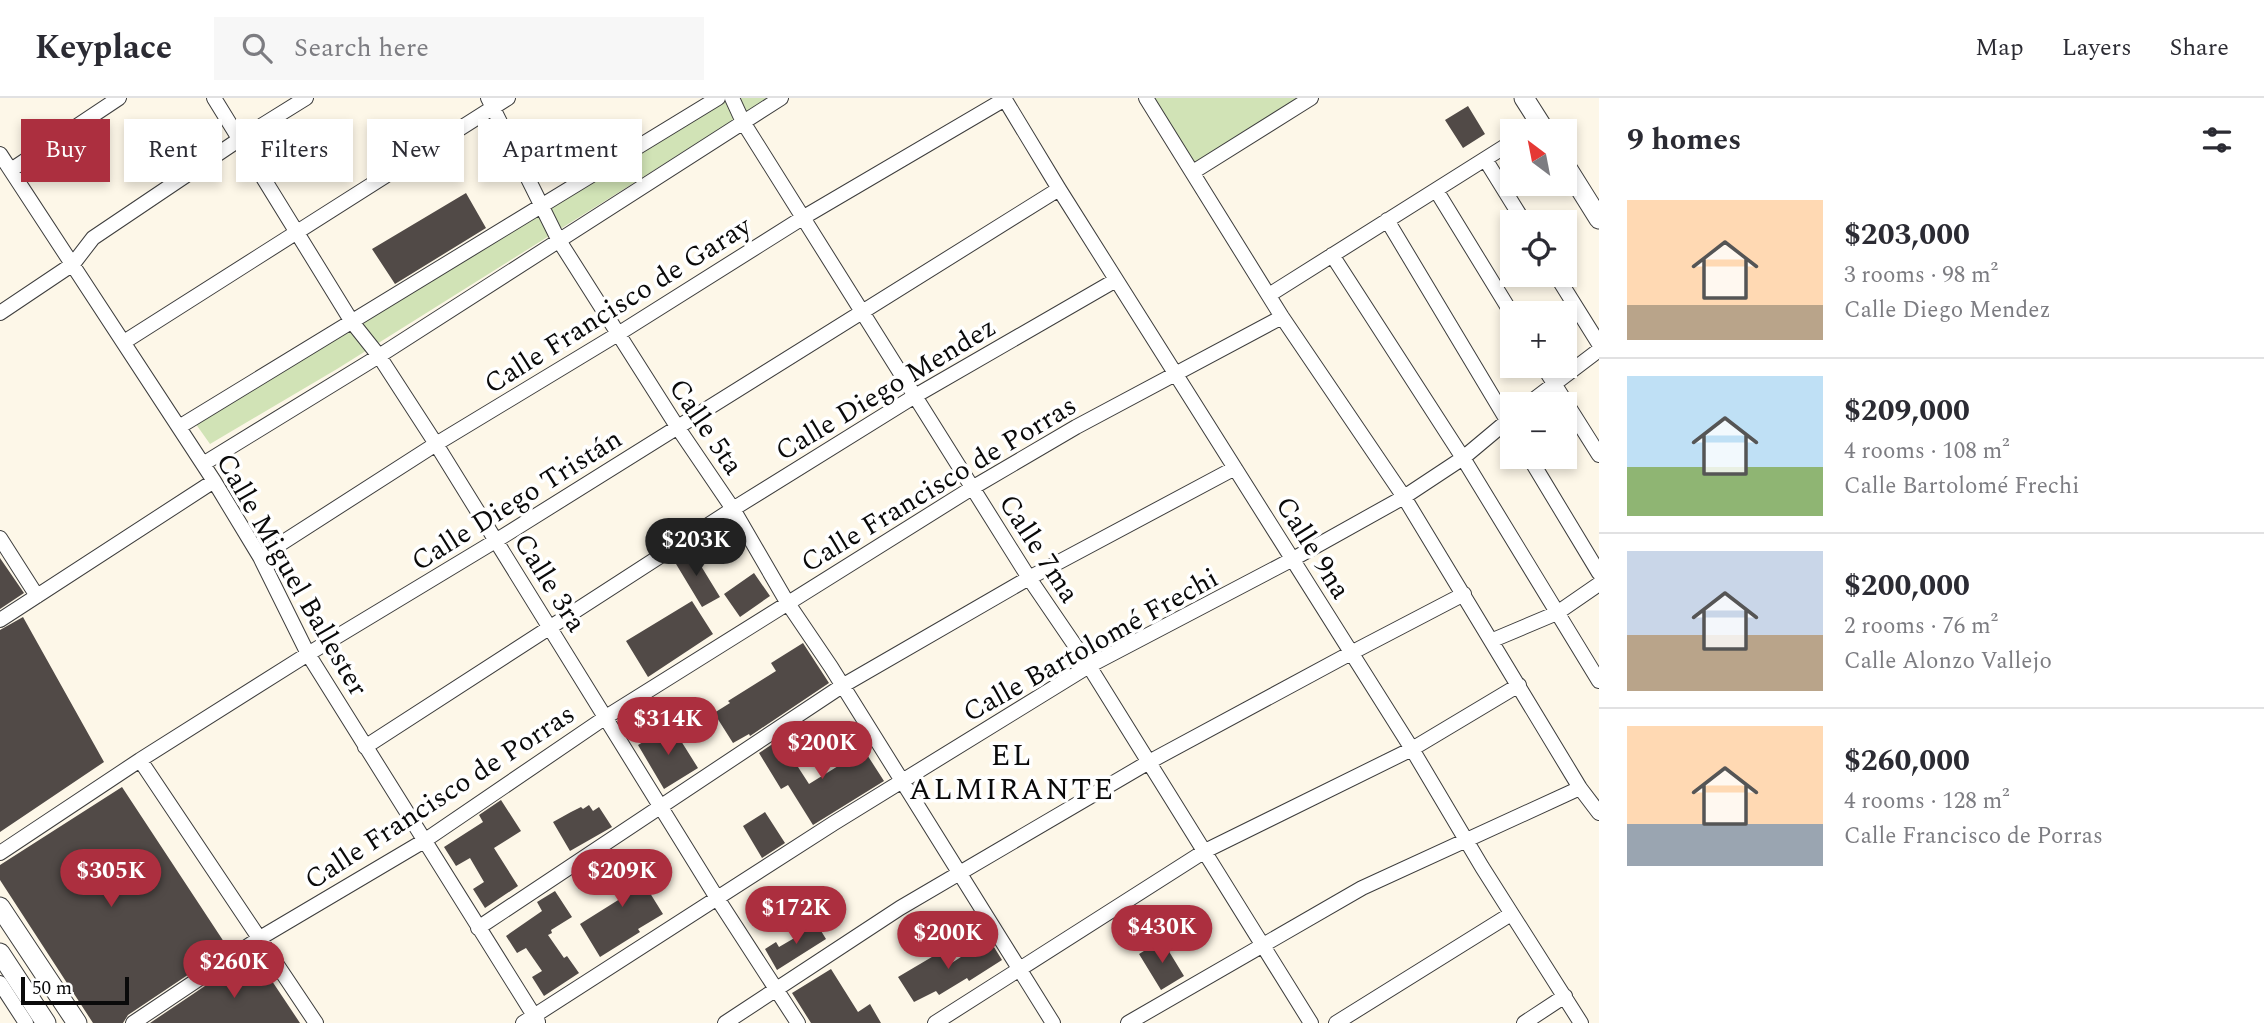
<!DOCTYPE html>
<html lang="en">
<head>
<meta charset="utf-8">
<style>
  :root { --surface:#fff; --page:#f7f7f7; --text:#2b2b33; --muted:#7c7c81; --line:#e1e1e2; --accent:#ac2f3f }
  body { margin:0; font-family:Spectral,serif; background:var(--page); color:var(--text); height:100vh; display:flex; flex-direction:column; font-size:26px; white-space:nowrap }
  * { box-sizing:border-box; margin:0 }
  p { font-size:23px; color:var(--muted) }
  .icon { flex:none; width:38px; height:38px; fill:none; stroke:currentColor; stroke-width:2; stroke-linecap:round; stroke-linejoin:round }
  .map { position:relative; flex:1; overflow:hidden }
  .drawer { display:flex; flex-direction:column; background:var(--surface); width:665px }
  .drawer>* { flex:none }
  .hud { position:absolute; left:21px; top:21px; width:665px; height:63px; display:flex; gap:14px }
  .needle { width:46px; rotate:328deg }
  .controls { position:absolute; left:1500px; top:21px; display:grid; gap:14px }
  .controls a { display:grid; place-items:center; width:77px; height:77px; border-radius:0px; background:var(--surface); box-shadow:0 4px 10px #0003; font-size:35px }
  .scale { position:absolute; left:21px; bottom:18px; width:108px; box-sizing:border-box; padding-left:7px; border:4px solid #0a0a0a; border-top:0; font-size:19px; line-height:24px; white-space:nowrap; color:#0a0a0a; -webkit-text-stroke:5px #fff; paint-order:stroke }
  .price { position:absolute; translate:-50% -60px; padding:0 16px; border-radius:24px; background:var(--accent); color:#fff; font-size:23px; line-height:46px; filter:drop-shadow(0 2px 4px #0008) }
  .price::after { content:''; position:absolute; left:50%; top:42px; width:21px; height:16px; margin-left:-10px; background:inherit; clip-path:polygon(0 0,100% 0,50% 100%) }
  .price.current { background:#222; color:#fff }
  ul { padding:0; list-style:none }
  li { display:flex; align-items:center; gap:21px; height:175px; padding:0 28px }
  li+li { border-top:2px solid var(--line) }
  li span { display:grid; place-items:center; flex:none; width:196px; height:140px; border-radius:0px; color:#555 }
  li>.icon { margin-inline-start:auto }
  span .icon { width:84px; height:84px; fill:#fffc; stroke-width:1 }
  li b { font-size:30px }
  h2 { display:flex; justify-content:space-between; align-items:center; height:84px; padding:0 28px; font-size:30px }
  .tag { padding:0 24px; border-radius:0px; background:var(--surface); box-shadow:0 4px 10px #0003; font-size:24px; line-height:63px }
  .tag.current { background:var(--accent); color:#fff }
  header { display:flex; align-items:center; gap:42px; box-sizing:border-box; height:98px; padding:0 35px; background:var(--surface); border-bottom:2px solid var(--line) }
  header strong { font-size:33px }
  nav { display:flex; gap:38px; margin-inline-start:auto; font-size:24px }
  .search { width:490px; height:63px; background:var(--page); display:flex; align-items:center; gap:18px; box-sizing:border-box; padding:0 24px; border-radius:0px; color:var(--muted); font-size:26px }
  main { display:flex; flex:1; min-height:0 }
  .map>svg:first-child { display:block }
</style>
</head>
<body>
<header>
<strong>Keyplace</strong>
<div class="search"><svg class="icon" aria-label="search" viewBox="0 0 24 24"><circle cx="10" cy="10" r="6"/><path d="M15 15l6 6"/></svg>Search here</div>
<nav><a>Map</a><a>Layers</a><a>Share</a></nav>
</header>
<main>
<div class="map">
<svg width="1599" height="925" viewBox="0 0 1599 925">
  <rect width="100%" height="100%" fill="#fdf7e8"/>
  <path fill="#d1e3b6" d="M718,0H769L337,271L210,346L193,322Z
    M1154,0H1299L1195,65Z"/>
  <path fill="#514a47" d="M1468,8L1485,36L1463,50L1445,22Z
    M466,95L486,130L395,186L372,151Z
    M690,450L720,499L702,509L673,461Z
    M0,460L24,495L0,511Z
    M754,475L770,498L740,519L724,496Z
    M692,503L713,536L648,579L626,543Z
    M23,519L104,664L0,734V532Z
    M803,545L829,585L750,638L749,636L733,645L714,615L730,605L728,603L776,573L771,565Z
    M671,627L698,670L664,691L638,647Z
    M780,641L809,686L864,652L884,683L813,727L788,687L781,691L759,655Z
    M122,689L228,850L128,917L123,925H93L0,782V767Z
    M501,702L521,733L494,750L518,788L485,810L473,791L484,784L470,760L456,768L444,749L483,724L479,717Z
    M589,707L593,713L599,709L612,729L570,753L553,724L571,714L581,709L583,711Z
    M765,714L785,745L762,760L743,728Z
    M617,757L621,762L627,758L663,816L638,831L640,834L600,859L580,826L623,799L602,767Z
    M555,793L572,819L551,832L552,835L548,837L564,860L567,858L579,875L544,898L532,879L542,873L526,850L517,855L506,838L542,813L537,804Z
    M815,823L826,841L777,872L765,851L776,844L779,849L803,835L801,831Z
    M989,841L1002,862L969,883L967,880L939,897L936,893L914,904L898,879L942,853L950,866Z
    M1162,842L1184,878L1161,892L1139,856Z
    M254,856L300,925H150L248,859Z
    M831,871L858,914L870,906L881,925H811L792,895Z"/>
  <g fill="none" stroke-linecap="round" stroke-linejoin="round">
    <defs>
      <path id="minor" d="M214,0L352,224L379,258L436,346L717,800L798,925
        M488,0L558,141L678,330L733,411L787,504L831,569L1053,925
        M732,0L743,24L1029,480L1089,568L1311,925
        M1004,0L1059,91L1412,651L1482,769L1581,925
        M1146,0L1282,219L1404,399L1580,690L1599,715
        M0,56L214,383L260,459L308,556L538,924
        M1485,61L1524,124
        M11,72L119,0
        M1193,74L1311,0
        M1436,92L1512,216
        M1387,122L1511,329
        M1332,157L1463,360L1599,583
        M1556,177L1599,246
        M1269,197L1512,44
        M0,215L73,166L93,140L240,41L306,0
        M124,244L508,0
        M1543,268L1599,357
        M1528,306L1599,252
        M179,329L718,0
        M1529,359L1599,475
        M203,366L379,258L781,0
        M0,440L37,498
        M260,459L436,346L618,236L804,119L1005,1
        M0,522L214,383
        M1493,542L1557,515L1599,486
        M365,649L733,411L915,298L1116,182
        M140,662L316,925
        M0,755L140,662L308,556L497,442L1059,91
        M478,830L842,588L1029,480L1235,370
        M0,885L26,925
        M133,925L260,840L424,743L606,619L972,390L1076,329L1282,219
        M523,925L834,725L1089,568L1293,461L1404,399L1463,360L1512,319
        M725,925L900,810L1149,664L1351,555L1464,496
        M935,925L1205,753L1412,651L1519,587
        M1128,925L1362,790L1580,690
        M1336,925L1511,816
        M1524,925L1565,898"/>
      <path id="tertiary" d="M1524,0L1545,33
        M1564,65L1599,121
        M0,809L77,925
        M0,855L46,925"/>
    </defs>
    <use href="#minor" stroke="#3d3d3d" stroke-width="16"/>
    <use href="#tertiary" stroke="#3d3d3d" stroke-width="21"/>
    <use href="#minor" stroke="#fff" stroke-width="14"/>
    <use href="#tertiary" stroke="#fff" stroke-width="19"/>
  </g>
  <g text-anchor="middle" stroke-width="7" stroke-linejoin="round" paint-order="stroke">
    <g font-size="28" fill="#0a0a0a" stroke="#fff">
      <text transform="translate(617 206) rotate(-32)" y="10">Calle Francisco de Garay</text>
      <text transform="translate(885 290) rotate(-31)" y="10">Calle Diego Mendez</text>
      <text transform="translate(707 328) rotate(56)" y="10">Calle 5ta</text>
      <text transform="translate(938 385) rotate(-31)" y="10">Calle Francisco de Porras</text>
      <text transform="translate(516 401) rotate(-32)" y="10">Calle Diego Tristán</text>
      <text transform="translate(1314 449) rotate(58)" y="10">Calle 9na</text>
      <text transform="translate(1040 450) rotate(57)" y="10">Calle 7ma</text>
      <text transform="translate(293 476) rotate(60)" y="10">Calle Miguel Ballester</text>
      <text transform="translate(551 484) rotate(58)" y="10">Calle 3ra</text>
      <text transform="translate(1090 546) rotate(-29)" y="10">Calle Bartolomé Frechi</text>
      <text transform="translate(439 698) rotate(-33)" y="10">Calle Francisco de Porras</text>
    </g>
    <g font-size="30" letter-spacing="2" fill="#0a0a0a" stroke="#fff">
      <text x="1012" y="667">EL<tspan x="1012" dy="34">ALMIRANTE</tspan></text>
    </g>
  </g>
</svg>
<div class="controls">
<a><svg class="needle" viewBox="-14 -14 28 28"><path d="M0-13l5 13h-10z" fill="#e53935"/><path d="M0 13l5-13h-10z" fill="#7c7c81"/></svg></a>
<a><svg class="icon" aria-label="locate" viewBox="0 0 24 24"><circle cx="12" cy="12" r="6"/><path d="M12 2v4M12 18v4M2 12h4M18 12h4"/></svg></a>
<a>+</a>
<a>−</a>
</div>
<div class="scale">50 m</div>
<b class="price current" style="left:696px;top:480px">$203K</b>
<b class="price" style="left:668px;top:659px">$314K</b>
<b class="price" style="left:822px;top:683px">$200K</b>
<b class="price" style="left:111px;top:811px">$305K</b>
<b class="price" style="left:622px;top:811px">$209K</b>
<b class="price" style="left:796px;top:848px">$172K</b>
<b class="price" style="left:1162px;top:867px">$430K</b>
<b class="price" style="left:948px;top:873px">$200K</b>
<b class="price" style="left:234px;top:902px">$260K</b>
<div class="hud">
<a class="tag current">Buy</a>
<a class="tag">Rent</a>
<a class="tag">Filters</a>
<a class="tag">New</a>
<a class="tag">Apartment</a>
</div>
</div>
<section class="drawer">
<h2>9 homes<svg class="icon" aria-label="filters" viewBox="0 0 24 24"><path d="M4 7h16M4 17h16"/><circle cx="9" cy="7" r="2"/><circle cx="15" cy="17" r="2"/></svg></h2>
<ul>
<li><span style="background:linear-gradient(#ffd9b3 75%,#b9a48a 0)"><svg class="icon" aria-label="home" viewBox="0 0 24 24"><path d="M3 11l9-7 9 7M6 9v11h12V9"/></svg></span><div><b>$203,000</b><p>3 rooms · 98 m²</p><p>Calle Diego Mendez</p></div></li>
<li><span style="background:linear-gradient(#bfe0f5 65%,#8fb573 0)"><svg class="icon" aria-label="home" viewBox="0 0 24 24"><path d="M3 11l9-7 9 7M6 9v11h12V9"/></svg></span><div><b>$209,000</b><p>4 rooms · 108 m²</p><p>Calle Bartolomé Frechi</p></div></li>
<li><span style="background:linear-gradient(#c9d6e8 60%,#b9a48a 0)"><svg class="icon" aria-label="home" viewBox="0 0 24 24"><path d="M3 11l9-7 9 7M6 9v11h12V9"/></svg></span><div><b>$200,000</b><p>2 rooms · 76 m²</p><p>Calle Alonzo Vallejo</p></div></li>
<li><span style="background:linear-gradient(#ffd9b3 70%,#9aa5b1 0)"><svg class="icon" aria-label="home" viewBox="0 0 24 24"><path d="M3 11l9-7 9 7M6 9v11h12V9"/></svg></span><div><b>$260,000</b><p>4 rooms · 128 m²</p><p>Calle Francisco de Porras</p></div></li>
</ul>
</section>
</main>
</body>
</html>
